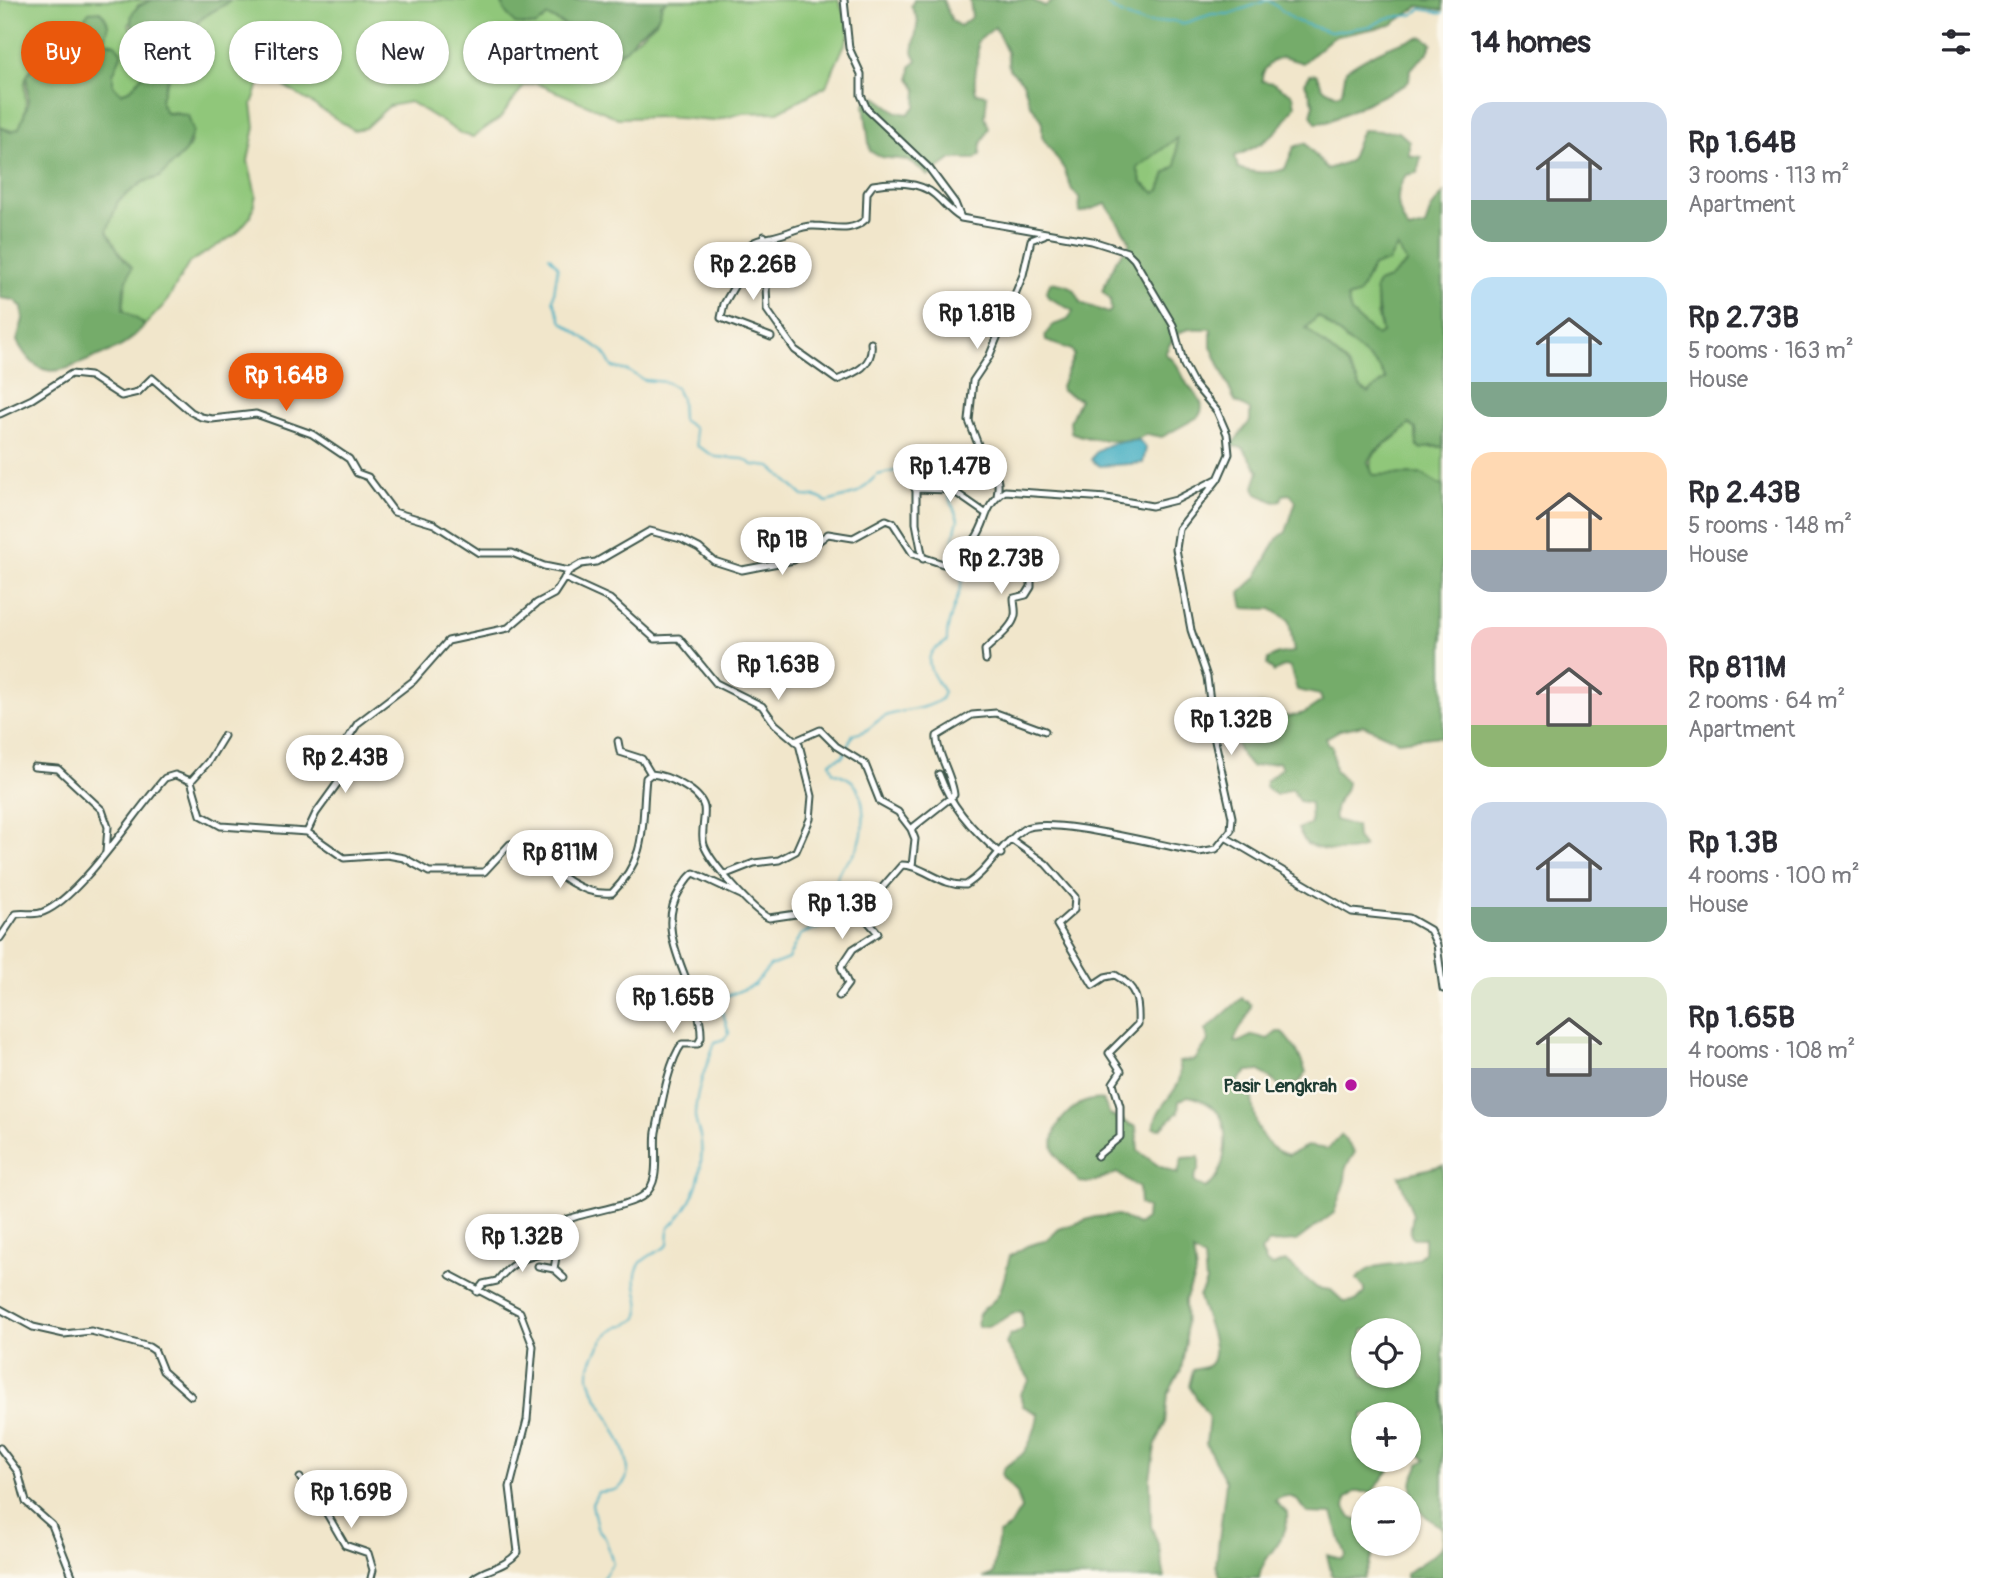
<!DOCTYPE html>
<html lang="en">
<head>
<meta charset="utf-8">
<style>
  :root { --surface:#fff; --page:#f2f2f3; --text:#2b2b33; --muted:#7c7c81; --accent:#ea580c }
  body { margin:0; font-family:Pangolin,sans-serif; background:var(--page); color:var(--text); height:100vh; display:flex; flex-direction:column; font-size:26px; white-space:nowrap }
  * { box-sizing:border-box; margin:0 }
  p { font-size:23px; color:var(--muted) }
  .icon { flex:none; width:38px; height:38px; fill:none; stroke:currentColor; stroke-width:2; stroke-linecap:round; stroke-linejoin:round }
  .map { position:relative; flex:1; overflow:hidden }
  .sheet { display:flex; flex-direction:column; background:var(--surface); width:560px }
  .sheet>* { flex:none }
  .banner { position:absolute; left:21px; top:21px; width:665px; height:63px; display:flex; gap:14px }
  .controls { position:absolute; left:1351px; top:1318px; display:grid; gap:14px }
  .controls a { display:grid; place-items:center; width:70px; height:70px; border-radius:50%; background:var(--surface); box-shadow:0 2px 5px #0004; font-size:35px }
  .price { position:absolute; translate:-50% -60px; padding:0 16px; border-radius:24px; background:#fff; color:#222; font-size:23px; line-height:46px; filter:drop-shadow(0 2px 4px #0008) }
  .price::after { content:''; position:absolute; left:50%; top:42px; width:21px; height:16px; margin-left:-10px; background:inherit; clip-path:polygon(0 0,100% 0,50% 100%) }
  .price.selected { background:var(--accent); color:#fff }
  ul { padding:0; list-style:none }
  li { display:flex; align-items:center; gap:21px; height:175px; padding:0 28px }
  li span { display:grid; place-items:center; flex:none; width:196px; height:140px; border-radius:21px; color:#555 }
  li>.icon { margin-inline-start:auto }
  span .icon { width:84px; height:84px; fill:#fffc; stroke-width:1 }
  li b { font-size:30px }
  h2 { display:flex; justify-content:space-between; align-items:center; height:84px; padding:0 28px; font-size:30px }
  .chip { padding:0 24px; border-radius:32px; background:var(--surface); box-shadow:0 2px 5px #0004; font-size:24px; line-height:63px }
  .chip.selected { background:var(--accent); color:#fff }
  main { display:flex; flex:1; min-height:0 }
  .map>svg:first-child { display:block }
</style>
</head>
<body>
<main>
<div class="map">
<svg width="1443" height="1578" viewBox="0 0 1443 1578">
  <rect width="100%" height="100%" fill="#fbf7ec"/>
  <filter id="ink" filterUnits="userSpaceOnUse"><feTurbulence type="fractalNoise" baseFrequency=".0143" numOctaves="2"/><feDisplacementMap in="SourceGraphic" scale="14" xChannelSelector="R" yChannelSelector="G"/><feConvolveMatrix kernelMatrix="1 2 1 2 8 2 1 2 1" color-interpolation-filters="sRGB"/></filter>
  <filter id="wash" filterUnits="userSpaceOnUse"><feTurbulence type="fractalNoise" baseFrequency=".00686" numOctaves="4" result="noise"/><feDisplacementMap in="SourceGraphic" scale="28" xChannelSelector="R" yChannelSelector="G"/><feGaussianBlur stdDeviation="1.57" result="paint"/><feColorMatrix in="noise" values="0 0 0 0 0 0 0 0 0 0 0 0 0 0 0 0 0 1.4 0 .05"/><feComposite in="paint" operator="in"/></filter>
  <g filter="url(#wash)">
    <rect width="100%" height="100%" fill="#f1e6cb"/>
    <path fill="#90c77a" stroke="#588257" stroke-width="2" d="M0,0H153L138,5L129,25C139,42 134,59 144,73L131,89L121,93L113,85V74L121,53L104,41L90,12C82,24 72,36 61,45C49,55 35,60 27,75C19,90 35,108 16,132L0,127Z
      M231,0H502V4L539,22L548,16L572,29L582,43L631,44L656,22L664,0H838L848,21L849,35L826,86L778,112L743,113L713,121L666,117L618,118L536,83L524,86L500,118L473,137L462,134L410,102L389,106L365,128L354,130L276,81L259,85L252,104L255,127L248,161L256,195L251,216L236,234L189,263L166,303L143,327L142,323L123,311L126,283L120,254L107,231L118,201L143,182L160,177L189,147L191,142L177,112L166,113C164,110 161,107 161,104C159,92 190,30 199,21C208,12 222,8 231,0Z
      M1177,137L1176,166L1166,173L1160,191L1155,193L1142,183L1137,168Z
      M1397,247L1407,262L1389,279L1378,283L1377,314L1382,333L1377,336L1351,313L1347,298L1358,295L1373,266Z
      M1318,316L1378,366L1387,379L1368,393L1361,388L1347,364L1306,328Z
      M1409,424L1416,429V440L1426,447H1443V487L1416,474L1372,475C1363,447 1395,446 1409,424Z"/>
    <path fill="#74ac6a" stroke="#4a744f" stroke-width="2" fill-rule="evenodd" d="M153,0H231C222,8 208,12 199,21C190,30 159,92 161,103C161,104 166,112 166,113L188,115L193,131L185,152L160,177L143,182L118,201L107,231L120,254L132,267L124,288L123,310L143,323V327C120,351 121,346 93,358C57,374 38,381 17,341L23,319L22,307L14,300L0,298V127L10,132L19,128L28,104L27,76L37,62L68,39L89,12L100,11C110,22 110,28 104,41L115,44L122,53L113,74V85L121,93L131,89L144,73L133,54L139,45C130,20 123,10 153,0Z
      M502,0H668L661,5C661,24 645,26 634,38C630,43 630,47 623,51C613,56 595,55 585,51L572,29L548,16L535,26L515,24L504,10Z
      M914,0H943L952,21L960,26L972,17L970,0H1032L1045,6L1055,0H1443V10L1419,6L1391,25L1333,37L1303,63L1283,57C1272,59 1261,69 1262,81L1273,83L1293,95L1295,106C1280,132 1264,145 1235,156L1238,168C1252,173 1270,174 1285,169L1294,147L1305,143L1327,169L1350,161L1362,130L1399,132L1409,141V155L1421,157L1417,173L1406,175C1393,193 1397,213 1409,230L1425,226L1431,209L1443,194V447L1432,446L1421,449L1417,446L1416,429L1409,424C1398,439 1374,446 1368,462L1373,475L1422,474L1443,487V740L1440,736L1398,741L1363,725L1340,730L1326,738L1327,744L1332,745L1335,771L1347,782C1346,798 1332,799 1335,820L1356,826L1357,838L1364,847C1353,854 1316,851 1306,843L1298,829L1311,824L1310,803L1299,801L1292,789L1276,795L1266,788V782L1282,767L1279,762L1251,767C1229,742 1234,737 1245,708L1262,705L1288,717L1304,713L1322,701L1320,695L1297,690L1290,667L1284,666L1274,672L1267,665L1268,659L1278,654L1294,652L1289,620L1271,609L1243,608L1240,593L1256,578L1277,539L1286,532L1296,501L1290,494L1283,495L1281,500L1275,502L1257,494L1254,487L1259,471L1243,448L1231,446L1250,421V410L1236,402L1233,397L1211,346V329C1184,328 1176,328 1165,354C1178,361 1180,372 1187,384C1194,394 1209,404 1198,417L1162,437L1146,434C1132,446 1087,440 1071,432L1070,421L1080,399L1062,391L1061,386L1074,355L1072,350L1046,341L1045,335L1053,325L1068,320L1073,311L1048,297L1046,292L1051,282C1071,286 1073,284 1081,303L1108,313L1111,310L1110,299L1102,291L1117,259L1130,243L1128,238L1106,204L1080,213L1079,198L1072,190L1064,169L1042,137V120L1030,104L1023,82L1009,69L1007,52L995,27L977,42C981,59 971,77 976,93L987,95L985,117L989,128L981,144L980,155L975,159H952L928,176C900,147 891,167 870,151L864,104L876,97L897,112L908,114L916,106L917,90L910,78L911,67L917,60L913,52L918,20L911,6ZM1177,138L1176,166L1166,173L1160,190L1155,193L1142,183L1137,168ZM1397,247L1407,263L1389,279L1378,283L1375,289L1382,333L1377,336L1351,313L1347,298L1358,295L1373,266L1388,262ZM1318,316L1378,366L1386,379L1368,393L1361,388L1347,364L1306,328Z
      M1423,37L1432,43L1427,54L1410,69L1409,81L1405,85L1327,122L1316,123L1311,115L1314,104L1305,83L1310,75L1316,74L1323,88L1337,95L1342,92L1346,70C1369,55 1396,41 1423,37Z
      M1242,998L1251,1005C1250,1018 1237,1029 1234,1042H1239L1253,1035L1268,1039L1277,1032H1282L1297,1051L1306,1072L1300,1082L1283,1088L1260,1071H1248L1240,1079L1236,1090L1252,1098C1254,1124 1261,1148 1289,1155L1307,1146L1328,1149L1341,1135L1355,1152L1346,1167L1345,1180L1334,1213L1296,1241L1268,1243L1261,1252L1267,1264L1273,1266L1285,1261L1317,1288L1331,1290L1344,1302L1356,1301L1364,1293V1288L1357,1279C1375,1256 1405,1272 1424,1253V1238H1413L1410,1233L1413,1215L1399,1176L1443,1165V1578H1406V1574C1418,1563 1435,1558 1443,1544L1442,1527C1424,1518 1408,1502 1413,1479C1415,1474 1418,1470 1419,1464L1426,1460L1414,1449H1409V1414H1363V1460H1397L1372,1492H1355L1346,1499L1345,1508L1351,1518L1363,1523V1544L1373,1546L1374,1552L1363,1578L1332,1576L1327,1555L1342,1559L1346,1555L1332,1514L1307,1513C1300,1500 1289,1490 1275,1501L1287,1513C1290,1541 1262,1554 1259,1578H1221L1216,1565L1226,1482L1206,1444L1209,1417L1189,1386L1193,1370C1197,1368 1206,1368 1209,1365C1224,1352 1202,1312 1199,1297L1206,1282L1204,1259L1193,1252L1196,1273L1185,1300L1186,1341L1181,1370L1168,1394L1165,1423L1155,1447L1150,1478L1151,1526L1159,1547L1165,1578H983L993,1574L999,1534L1009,1528L1021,1509L1017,1493L1002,1477C1002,1462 1016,1463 1024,1452C1031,1443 1037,1425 1038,1414L1023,1406L1020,1394L1030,1380L1006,1344L1010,1335L1015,1334L1023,1328L1022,1311C1005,1314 996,1328 978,1327C974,1308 990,1309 998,1295C1004,1284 1006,1269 1010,1256L1027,1246L1047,1240L1059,1229L1095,1217L1118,1215L1138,1225L1146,1219L1147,1208L1140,1204L1139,1188L1117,1173L1090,1183L1079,1182C1073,1173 1058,1162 1055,1153C1045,1127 1078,1095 1103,1100L1110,1115L1136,1127L1138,1151L1159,1166L1178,1174L1182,1158L1199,1157V1168L1194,1178L1195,1183L1205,1188C1225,1179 1230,1136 1221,1117C1215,1106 1200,1098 1188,1096L1179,1101L1178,1112L1160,1129L1154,1128C1156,1100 1188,1091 1179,1062L1195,1060L1208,1041L1206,1030ZM1363,1330H1409V1376H1363Z"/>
    <path fill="#43aec2" stroke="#31767b" stroke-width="2" d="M1139,440L1146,448L1143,463L1100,466L1091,460C1099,442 1121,442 1139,440Z"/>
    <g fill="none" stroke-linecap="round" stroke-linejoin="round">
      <path stroke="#43aec2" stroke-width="2" d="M1102,0C1114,12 1137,24 1154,23C1167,22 1170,18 1182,24L1212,14H1229L1268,0L1296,21L1330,32L1371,26L1387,18L1412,15L1421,9L1443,13
        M549,256L558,266L553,300L562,322L604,352L612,367L628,371L644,380L666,382L676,388L681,399L682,420L694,428L697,446L716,457L744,459L753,465L771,467L803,496L817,497L827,502L858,493L877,475L895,471L914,460L941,465L949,477L948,495L958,519L949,558
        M603,1578L613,1563L605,1537L597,1528L592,1504L598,1492C604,1491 613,1492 619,1488C650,1466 590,1397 589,1376C588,1364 599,1345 606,1336C614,1326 628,1326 638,1318C645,1300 628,1283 640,1264C645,1256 660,1252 668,1245L669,1228C694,1205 704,1176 701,1141C700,1132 695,1124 695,1115C696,1089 707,1065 715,1042L724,1039L729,1033L720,1004L727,996L754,985L770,966L788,959L800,935C820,924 849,928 850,900C845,895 838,890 837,882C835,869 850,861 856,851C866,832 867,798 853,782C848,777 839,774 833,772L830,762L843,756L853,734C870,733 872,722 886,716C904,709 925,711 941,699L944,692C938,682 923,665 932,652C935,648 943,645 947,641C946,620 958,602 962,581L950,564"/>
    </g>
  </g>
  <g filter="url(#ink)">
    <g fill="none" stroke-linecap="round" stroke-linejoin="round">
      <defs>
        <path id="street" d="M844,0L849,48L861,74V95L867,109L929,168L955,203L961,218
          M764,236L767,310L795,350L837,380C855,373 874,366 871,343
          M0,414L32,399L71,374L90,376L121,396L138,392L152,378L191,412L201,417L212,419L256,414L312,434L349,459L357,473L368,477L394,512L434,524L479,553H512L544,566L569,571
          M909,466L916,480V523L923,559
          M915,489L952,490L985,513
          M997,496C1003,465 984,471 975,458L979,447L969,421L973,381L989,357L1023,275L1031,240L1044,235
          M964,551L974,562L996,563L1031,579V587L1026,595L1014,598C1014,604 1016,610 1015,615C1013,628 994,641 985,650L986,660
          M564,578L610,599L655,639L679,638L716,683L762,706L775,724L799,744L812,796L810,819L796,851L779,860L754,863L726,874
          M618,741L620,752L642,759L651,774
          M795,741L820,730L836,746L865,764L880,802L898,812L911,829L915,839L912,866
          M34,767L58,769L102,810L108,827L106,852
          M939,774C951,807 974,832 1001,854
          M191,781L208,762L224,736
          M911,829L954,795C953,777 935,750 937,736L972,715L996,713L1045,731
          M307,832L316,813L342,777L341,749L358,723L413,681L448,641L508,628L537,603L554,594L569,571L581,564L596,562L650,531L681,539L699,548L714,561L742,570L794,560L828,534L853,538L886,520L893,523L913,554L943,564C955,558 967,551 975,539C988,521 983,506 1005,491L1107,498L1152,506L1176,500L1217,479
          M1227,838L1352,912L1409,918L1430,930L1437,945L1443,989
          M1012,840L1046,864L1075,897L1074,910L1057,925L1093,985L1105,977L1115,975C1137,987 1139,1001 1138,1024L1109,1053L1121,1071L1113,1083L1120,1106V1137L1097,1156
          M0,938L16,914C25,912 34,916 43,912C80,898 136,810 165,778L175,775L191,781L201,815L221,826L307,832L344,858L387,855L404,858L429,872H484L510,844L523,843C549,865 576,897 612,893C649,856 641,824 646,778L651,774C666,775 700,790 704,807C706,819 700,833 704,845C710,862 753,911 769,918L863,904L875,896L902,865C923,865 942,887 966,885C989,871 1001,843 1024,829C1048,815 1166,847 1199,852L1216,849L1231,830L1232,817L1215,741L1207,677L1191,630L1176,549L1179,529L1218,479L1229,454L1227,434L1217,411L1194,384L1184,365L1173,325L1134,259L1127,252L1092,241L961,218C950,211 944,203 935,195C920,181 891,182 873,185L867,193L866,219C850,234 833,226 814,226C802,225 794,231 783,234C758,242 753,235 739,261L743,271L724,304L721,318L771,337
          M839,996L848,984L841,967L853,949L878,933L865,918V903
          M538,1266L554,1269L564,1278
          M554,1269L557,1251
          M450,1275L520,1312L533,1346L527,1420L510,1487L518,1552C504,1569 488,1567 474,1578
          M477,1292L483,1284L497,1281C519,1253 535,1256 567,1249L563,1228L566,1220C585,1212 631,1206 644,1195C662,1181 653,1151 656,1132C661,1109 668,1062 682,1044H698L701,1038C703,989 650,937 680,890C685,883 688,877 694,873L741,895
          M0,1309L33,1327L64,1334L91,1331L149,1347L155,1351L163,1371L191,1396
          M0,1448L18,1472L26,1502L52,1525L73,1578
          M300,1478L323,1507L345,1545L368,1553L373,1570L371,1578"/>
      </defs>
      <use href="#street" stroke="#3e564b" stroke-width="9"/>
      <use href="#street" stroke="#fff" stroke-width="5"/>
    </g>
  </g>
  <circle fill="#b5179e" stroke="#fbf7ec" stroke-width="2.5" cx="1351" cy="1085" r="7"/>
  <g text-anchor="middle" stroke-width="5" stroke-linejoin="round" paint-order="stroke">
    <g font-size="19" font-weight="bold" fill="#1f3d34" stroke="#fbf7ec" text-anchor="end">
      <text x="1337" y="1092">Pasir Lengkrah</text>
    </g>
  </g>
</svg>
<div class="controls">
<a><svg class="icon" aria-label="locate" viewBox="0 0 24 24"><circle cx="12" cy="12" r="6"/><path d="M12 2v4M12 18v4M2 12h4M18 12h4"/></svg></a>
<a>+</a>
<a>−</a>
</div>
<b class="price" style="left:753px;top:302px">Rp 2.26B</b>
<b class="price" style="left:977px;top:351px">Rp 1.81B</b>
<b class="price selected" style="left:286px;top:413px">Rp 1.64B</b>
<b class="price" style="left:950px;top:504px">Rp 1.47B</b>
<b class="price" style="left:782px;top:577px">Rp 1B</b>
<b class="price" style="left:1001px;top:596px">Rp 2.73B</b>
<b class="price" style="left:778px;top:702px">Rp 1.63B</b>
<b class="price" style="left:1231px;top:757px">Rp 1.32B</b>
<b class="price" style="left:345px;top:795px">Rp 2.43B</b>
<b class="price" style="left:560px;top:890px">Rp 811M</b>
<b class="price" style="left:842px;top:941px">Rp 1.3B</b>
<b class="price" style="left:673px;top:1035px">Rp 1.65B</b>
<b class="price" style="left:522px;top:1274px">Rp 1.32B</b>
<b class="price" style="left:351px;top:1530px">Rp 1.69B</b>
<div class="banner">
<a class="chip selected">Buy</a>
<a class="chip">Rent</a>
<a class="chip">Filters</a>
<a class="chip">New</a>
<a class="chip">Apartment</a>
</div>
</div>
<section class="sheet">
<h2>14 homes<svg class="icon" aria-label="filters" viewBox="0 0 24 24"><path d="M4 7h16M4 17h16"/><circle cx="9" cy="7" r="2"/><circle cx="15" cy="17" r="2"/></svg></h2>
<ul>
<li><span style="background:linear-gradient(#c9d6e8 70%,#7fa58c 0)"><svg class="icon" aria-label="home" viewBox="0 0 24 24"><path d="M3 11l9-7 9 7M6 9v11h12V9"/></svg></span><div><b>Rp 1.64B</b><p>3 rooms · 113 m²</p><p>Apartment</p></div></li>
<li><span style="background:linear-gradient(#bfe0f5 75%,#7fa58c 0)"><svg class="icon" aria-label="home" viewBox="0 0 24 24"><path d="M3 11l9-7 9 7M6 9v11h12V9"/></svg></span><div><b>Rp 2.73B</b><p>5 rooms · 163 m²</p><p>House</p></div></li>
<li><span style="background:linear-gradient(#ffd9b3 70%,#9aa5b1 0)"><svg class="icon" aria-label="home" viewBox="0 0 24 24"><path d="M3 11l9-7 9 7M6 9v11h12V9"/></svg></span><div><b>Rp 2.43B</b><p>5 rooms · 148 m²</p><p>House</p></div></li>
<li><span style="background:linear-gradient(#f6c9c9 70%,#8fb573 0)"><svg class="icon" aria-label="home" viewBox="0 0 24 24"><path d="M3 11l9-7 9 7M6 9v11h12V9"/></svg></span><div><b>Rp 811M</b><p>2 rooms · 64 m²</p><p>Apartment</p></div></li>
<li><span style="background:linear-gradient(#c9d6e8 75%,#7fa58c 0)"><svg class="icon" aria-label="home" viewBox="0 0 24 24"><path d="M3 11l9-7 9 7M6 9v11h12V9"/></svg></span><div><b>Rp 1.3B</b><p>4 rooms · 100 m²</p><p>House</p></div></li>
<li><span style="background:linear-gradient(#dfe7d0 65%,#9aa5b1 0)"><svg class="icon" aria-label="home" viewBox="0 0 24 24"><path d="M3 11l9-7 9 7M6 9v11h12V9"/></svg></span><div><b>Rp 1.65B</b><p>4 rooms · 108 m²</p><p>House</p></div></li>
</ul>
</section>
</main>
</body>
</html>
